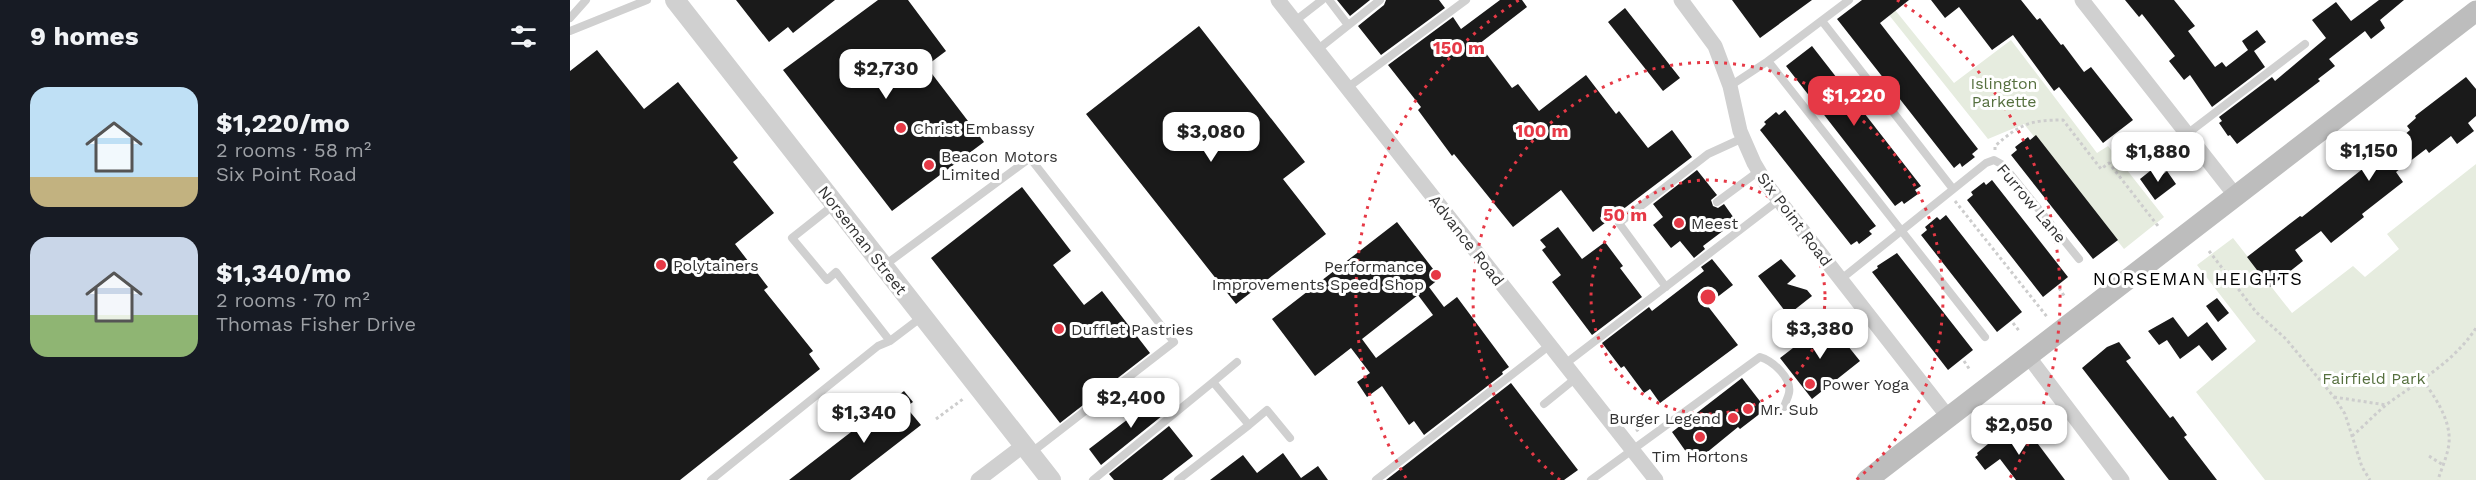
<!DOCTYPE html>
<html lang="en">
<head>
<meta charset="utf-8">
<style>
  :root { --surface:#171b24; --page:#242831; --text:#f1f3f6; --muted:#9ea1a6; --accent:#e63946 }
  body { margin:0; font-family:"Work Sans",sans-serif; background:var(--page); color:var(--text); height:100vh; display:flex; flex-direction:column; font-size:22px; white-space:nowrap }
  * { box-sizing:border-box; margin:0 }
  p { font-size:20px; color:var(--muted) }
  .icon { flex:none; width:33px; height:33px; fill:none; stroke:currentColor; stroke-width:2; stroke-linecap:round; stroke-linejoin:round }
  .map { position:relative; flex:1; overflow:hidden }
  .side { display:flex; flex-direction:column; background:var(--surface); width:570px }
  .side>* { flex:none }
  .price { position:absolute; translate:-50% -51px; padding:0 14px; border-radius:12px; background:#fff; color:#222; font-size:20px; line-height:39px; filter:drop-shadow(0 2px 3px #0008) }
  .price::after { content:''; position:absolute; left:50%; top:36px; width:18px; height:14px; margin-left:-9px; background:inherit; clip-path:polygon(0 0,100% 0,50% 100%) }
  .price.selected { background:var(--accent); color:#fff }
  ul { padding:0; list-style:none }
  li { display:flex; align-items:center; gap:18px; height:150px; padding:0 30px }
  li span { display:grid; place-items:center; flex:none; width:168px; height:120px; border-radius:18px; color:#555 }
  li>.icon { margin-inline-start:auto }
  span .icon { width:72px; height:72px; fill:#fffc; stroke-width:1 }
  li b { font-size:26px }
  h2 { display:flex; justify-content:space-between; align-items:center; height:72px; padding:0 30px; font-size:26px }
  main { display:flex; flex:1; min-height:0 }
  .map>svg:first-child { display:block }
</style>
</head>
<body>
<main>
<section class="side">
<h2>9 homes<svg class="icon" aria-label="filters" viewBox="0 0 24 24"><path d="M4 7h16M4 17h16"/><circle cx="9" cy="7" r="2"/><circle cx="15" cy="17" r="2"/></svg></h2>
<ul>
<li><span style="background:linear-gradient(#bfe0f5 75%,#c2b280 0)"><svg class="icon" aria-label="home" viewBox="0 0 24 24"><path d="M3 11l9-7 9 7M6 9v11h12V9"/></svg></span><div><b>$1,220/mo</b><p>2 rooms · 58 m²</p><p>Six Point Road</p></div></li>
<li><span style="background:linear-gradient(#c9d6e8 65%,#8fb573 0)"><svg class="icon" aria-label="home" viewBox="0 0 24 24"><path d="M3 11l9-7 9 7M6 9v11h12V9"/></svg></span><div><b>$1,340/mo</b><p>2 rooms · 70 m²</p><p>Thomas Fisher Drive</p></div></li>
</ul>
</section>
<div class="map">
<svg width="1906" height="480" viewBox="0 0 1906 480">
  <rect width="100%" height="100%" fill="#fff"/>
  <path fill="#e6ecdf" d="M1307,0H1317L1384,83L1441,40L1527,153L1538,146L1594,217L1554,249L1454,124L1418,139Z
    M1906,164V480H1695L1626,392L1686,341L1627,265L1663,238L1722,313L1783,266L1795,277L1829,249L1817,234Z"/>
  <path fill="#1a1a1a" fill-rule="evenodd" d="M166,0H265L223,33L218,27L199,42Z
    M308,0H338L376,51L356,66L414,142L322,211L213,70Z
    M767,0H800L780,16Z
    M816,0H869L875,8L811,55L788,26L814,5Z
    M930,0H952L957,7L909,44L942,88L948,84L969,111L1016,75L1046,114L1049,111L1078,148L1102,130L1122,157L1023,232L991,190L943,227L884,154L882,156L848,110L851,107L818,65L883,17L891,29Z
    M1162,0H1242L1190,38Z
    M1292,0H1339L1310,23L1408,149L1402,154L1405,157L1392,167L1390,163L1384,168L1267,19Z
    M1361,0H1451L1467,20L1470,18L1491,45L1493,44L1514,72L1521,67L1563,120L1533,143L1489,87L1484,91L1443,35L1422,50L1389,7L1375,18Z
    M1555,0H1604L1625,26L1618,31L1645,67L1652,62L1656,67L1678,50L1672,41L1687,30L1696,42L1684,51L1695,67L1642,107L1620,75L1614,80L1599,61L1605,56L1572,14L1569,17Z
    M1809,0H1834L1810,20L1815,28L1801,39L1795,31L1759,59L1765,66L1748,79L1750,81L1667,144L1660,135L1658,136L1649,123L1652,121L1649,117L1702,77L1705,81L1756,38L1742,20L1766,2L1781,21Z
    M1055,8L1110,78L1093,91L1038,22Z
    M629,26L735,162L713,179L756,234L666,304L516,114Z
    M1242,46L1351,186L1345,190L1348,194L1334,204L1332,201L1325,206L1216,66Z
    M27,50L74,109L108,82L168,158L163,162L204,213L165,244L198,287L194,290L243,351L239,354L250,369L110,480H0V71Z
    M1896,77L1906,89V116L1898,123L1904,131L1887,144L1881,136L1859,153L1856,149L1826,172L1833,182L1792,214L1794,217L1761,243L1751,231L1725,250L1733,261L1700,287L1677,257L1730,216L1732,217L1819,148L1840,130L1837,126L1846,118L1845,116Z
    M1215,110L1306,226L1299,231L1302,234L1289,244L1287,241L1281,245L1190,130L1196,124L1194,122L1206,112L1209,115Z
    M1466,135L1548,240L1523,259L1441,155L1447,150L1445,147L1458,137L1460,140Z
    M1585,167L1591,176L1597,171L1606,184L1585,200L1570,179Z
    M1127,170L1147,195L1141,200L1143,206L1148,208L1154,204L1166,221L1133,246L1135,249L1124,258L1110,241L1101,248L1083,225L1093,217L1083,204Z
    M1422,180L1498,277L1473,297L1397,200L1403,195L1401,192L1414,182L1416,185Z
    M452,187L501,251L483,265L514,305L532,291L580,353L490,423L361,258Z
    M1376,215L1452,312L1427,332L1351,235L1357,230L1355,227L1367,217L1370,220Z
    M827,222L870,278L859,287L874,307L887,297L939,367L932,372L933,374L854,435L844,421L839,425L812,386L797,397L787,382L800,373L781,348L745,376L702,319ZM848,295L863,315L806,358L792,339Z
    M988,227L1012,259L1035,242L1053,266L1050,268L1072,297L1022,335L982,282L991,275L972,250L976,247L970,240Z
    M1327,253L1403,350L1378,370L1302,272L1308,268L1307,266Z
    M1142,259L1163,285L1137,305L1168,345L1090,403L1080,389L1074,393L1054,366L1051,368L1032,343L1079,307L1082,311L1134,271L1131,267Z
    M1211,259L1226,276L1217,284L1237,290L1242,296L1218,315L1188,276Z
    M1647,298L1659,313L1648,322L1636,306Z
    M1603,317L1618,337L1637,322L1657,349L1642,361L1629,345L1610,359L1597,340L1589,345L1578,331Z
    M1258,321L1290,361L1242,399L1210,358Z
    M1549,342L1561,358L1556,361L1600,418L1603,416L1617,435L1614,437L1647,480H1599L1512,368L1537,347Z
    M1172,378L1196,409L1170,429L1168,427L1124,463L1102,432Z
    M941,383L1008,470L994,480H816Z
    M334,391L343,402L336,407L351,425L280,480H219Z
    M592,393L603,407L531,465L519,449Z
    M1446,421L1450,426L1453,424L1495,480H1446L1430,459L1415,470L1405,457L1408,455L1407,453Z
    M599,426L623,456L592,480H544L539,474Z
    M713,453L731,478L748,466L758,480H640L673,455L687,473Z"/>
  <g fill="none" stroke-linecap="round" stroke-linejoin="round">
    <path stroke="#cdcdcd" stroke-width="3" stroke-dasharray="3 3" stroke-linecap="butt" d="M1425,150V146C1450,124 1460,120 1493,120L1531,169L1539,163L1588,226
      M1385,201L1478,318
      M1639,251L1686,312L1716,339L1764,397L1775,414L1792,467L1800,480
      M1489,288L1495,297
      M1443,323L1450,332
      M1394,361L1400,370
      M1853,380C1866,399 1884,424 1878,449C1876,459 1871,470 1868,480
      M1764,397L1816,405
      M366,419L393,399
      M1066,431L1074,425
      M1782,436C1794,426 1805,414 1817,404C1849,381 1884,362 1906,328
      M1859,456L1873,465"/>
    <path stroke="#d0d0d0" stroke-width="8" d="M759,0L778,25
      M0,18L16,0
      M725,21L752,0
      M1252,21L1383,189
      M0,31L77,0
      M747,50L810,0
      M1198,61L1415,337
      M1160,86L1198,61L1279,0
      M777,88L896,0
      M1617,134L1735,44
      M1147,202L1189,171
      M265,204L222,238L257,280L266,272L320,341
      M315,265L460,158L604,342L462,452
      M1270,280L1416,163L1424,160L1433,165L1509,259
      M1096,287L1049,223L1138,154L1173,138
      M995,364L1209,200
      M643,382L667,362
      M974,404L1006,378
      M679,425L697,410L720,438
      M141,480L308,346L320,341L353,316
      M523,480L643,382L679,425L608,480
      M806,480L980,345
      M1021,480L1190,357C1203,361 1222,378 1219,393C1218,398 1215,403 1214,407"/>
    <path stroke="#d0d0d0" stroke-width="15" d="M708,0L1086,480
      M1111,0L1145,46L1160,86L1170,131L1184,163L1197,185L1379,418
      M1512,0L1665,195
      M1458,356L1552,480
      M408,480L454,445"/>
    <path stroke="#d0d0d0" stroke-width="20" d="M105,0L481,480"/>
    <path stroke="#bdbdbd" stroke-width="21" d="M1297,480L1906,11"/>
  </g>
  <g fill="none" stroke="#e63946" stroke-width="3" stroke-dasharray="3 6">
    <circle cx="1138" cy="297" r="117"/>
    <path d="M990 480A235 235 0 1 1 1286 480"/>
    <path d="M836 478A352 352 0 0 1 949 0M1327 0A352 352 0 0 1 1440 478"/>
  </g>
  <g fill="#e63946" stroke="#fff" stroke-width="2">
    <circle cx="331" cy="128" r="6"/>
    <circle cx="359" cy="165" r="6"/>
    <circle cx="1109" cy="223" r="6"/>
    <circle cx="91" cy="265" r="6"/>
    <circle cx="866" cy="275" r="6"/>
    <circle cx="489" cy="329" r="6"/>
    <circle cx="1240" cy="384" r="6"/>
    <circle cx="1178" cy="409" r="6"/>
    <circle cx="1163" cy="418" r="6"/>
    <circle cx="1130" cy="437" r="6"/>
  </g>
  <g text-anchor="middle" stroke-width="6" stroke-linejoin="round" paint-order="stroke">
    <g font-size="16" fill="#56703f" stroke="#fff">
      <text x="1434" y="89">Islington<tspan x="1434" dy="18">Parkette</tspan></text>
      <text x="1804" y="384">Fairfield Park</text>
    </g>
    <g font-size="16" fill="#333" stroke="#fff" text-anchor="start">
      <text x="343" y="134">Christ Embassy</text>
      <text x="371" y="162">Beacon Motors<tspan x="371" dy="18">Limited</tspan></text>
      <text x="1121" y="229">Meest</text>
      <text x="103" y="271">Polytainers</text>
      <text x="854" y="272" text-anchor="end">Performance<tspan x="854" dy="18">Improvements Speed Shop</tspan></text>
      <text x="501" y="335">Dufflet Pastries</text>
      <text x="1252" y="390">Power Yoga</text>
      <text x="1190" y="415">Mr. Sub</text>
      <text x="1151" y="424" text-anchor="end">Burger Legend</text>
      <text x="1130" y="462" text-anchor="middle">Tim Hortons</text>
    </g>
    <g font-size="16" fill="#333" stroke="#fff">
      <text transform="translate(1462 203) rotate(50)" y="6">Furrow Lane</text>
      <text transform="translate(1225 219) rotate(53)" y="6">Six Point Road</text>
      <text transform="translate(293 240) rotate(52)" y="6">Norseman Street</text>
      <text transform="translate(897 240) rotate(52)" y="6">Advance Road</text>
    </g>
    <g font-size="18" letter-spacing="1.5" fill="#000" stroke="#fff">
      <text x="1628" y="285">NORSEMAN HEIGHTS</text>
    </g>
  </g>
  <circle cx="1138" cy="297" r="9" fill="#e63946" stroke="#fff" stroke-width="3"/>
  <g font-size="18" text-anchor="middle" font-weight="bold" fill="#e63946" stroke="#fff" stroke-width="6" stroke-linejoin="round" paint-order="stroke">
    <text x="889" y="54">150 m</text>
    <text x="972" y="137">100 m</text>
    <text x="1055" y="221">50 m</text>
  </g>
</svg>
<b class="price" style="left:316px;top:100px">$2,730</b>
<b class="price selected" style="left:1284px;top:127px">$1,220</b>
<b class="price" style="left:641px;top:163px">$3,080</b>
<b class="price" style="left:1799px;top:182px">$1,150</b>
<b class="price" style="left:1588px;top:183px">$1,880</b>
<b class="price" style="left:1250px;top:360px">$3,380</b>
<b class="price" style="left:561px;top:429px">$2,400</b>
<b class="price" style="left:294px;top:444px">$1,340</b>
<b class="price" style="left:1449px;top:456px">$2,050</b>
</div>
</main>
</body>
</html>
